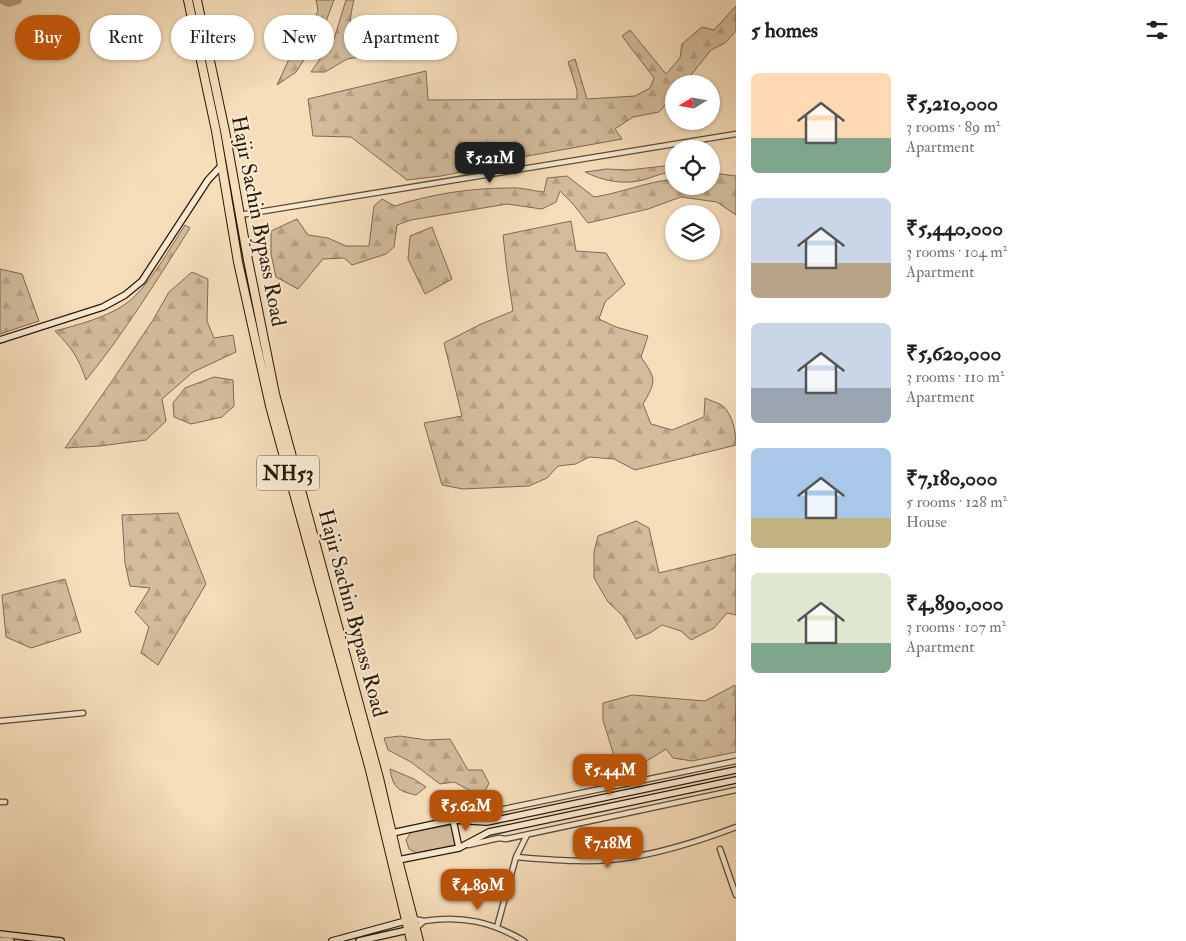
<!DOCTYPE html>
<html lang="en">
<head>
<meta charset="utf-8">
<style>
  :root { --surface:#fff; --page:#f6f6f6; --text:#202124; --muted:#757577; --accent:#b45309 }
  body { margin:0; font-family:"IM FELL Double Pica",serif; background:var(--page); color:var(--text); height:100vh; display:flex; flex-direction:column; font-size:19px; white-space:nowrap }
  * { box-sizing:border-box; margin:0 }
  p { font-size:16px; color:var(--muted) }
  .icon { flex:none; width:28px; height:28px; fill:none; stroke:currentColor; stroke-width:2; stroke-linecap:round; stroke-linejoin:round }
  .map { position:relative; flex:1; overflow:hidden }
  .side { display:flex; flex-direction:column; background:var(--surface); width:450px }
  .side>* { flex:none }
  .banner { position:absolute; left:15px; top:15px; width:475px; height:45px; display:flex; gap:10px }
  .needle { width:32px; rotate:259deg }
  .tools { position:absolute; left:665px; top:75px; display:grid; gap:10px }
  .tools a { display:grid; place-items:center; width:55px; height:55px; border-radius:50%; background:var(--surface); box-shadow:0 1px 4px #0004; font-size:25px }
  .price { position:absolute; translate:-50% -42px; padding:0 11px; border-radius:10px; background:var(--accent); color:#fff; font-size:16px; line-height:32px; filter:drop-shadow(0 1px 2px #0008) }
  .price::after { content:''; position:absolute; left:50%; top:30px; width:15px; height:11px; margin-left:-8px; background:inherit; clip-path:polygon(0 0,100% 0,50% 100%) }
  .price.active { background:#222; color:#fff }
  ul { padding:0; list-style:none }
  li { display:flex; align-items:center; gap:15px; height:125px; padding:0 15px }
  li span { display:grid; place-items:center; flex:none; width:140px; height:100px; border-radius:8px; color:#555 }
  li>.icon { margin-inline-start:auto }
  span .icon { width:60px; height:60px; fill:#fffc; stroke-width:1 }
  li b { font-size:21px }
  h2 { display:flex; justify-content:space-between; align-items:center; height:60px; padding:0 15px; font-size:21px }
  .tag { padding:0 18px; border-radius:22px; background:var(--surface); box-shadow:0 1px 4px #0004; font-size:18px; line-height:45px }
  .tag.active { background:var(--accent); color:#fff }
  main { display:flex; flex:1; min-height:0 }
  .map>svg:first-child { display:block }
</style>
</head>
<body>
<main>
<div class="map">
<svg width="736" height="941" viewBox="0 0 736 941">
  <defs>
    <pattern id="forest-firs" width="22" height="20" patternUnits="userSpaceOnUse" patternTransform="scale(1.25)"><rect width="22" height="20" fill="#d3bc9d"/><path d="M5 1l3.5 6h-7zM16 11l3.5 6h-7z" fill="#b5a186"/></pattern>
  </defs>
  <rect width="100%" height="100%" fill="#f6debb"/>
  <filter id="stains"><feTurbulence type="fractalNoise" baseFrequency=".004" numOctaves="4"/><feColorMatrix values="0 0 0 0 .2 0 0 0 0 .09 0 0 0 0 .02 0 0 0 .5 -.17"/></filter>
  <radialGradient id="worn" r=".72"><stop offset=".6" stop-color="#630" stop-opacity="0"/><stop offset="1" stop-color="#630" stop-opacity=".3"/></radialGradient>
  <path fill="url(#forest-firs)" stroke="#7e6a53" d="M316,0H334L322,32L296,72L277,85L290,57L306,36L318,11Z
    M346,0H354C349,20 346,42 364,56L347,59L325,72H311L334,39Z
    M736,6V31L725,43L711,50L684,84H674V96L659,112L633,117L615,129L622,139L522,157L491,166L441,176L407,180L351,137L313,136L308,99L426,71L428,100L577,99V90L568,62L575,59L587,99L635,96L650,88L654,78L622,36L630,30L666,74L680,58L682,44L702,27L714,30Z
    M419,28L421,37L417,44L382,53L378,36Z
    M674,165V173C662,172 654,177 643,180C623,185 603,181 585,172L606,169L628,170Z
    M721,174L736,176V215L717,202L681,197L648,209L588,223L573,204L560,191L556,202L542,209L507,204L411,220L397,225L394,247L386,254L352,265L344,258L323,259L298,289L276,277L271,254V231L297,219L308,235L328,238L346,246H369L374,206L382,199L395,206C431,194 471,188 509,188C521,187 533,191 544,192L547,178L567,176L594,197C621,193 646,182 674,179V186H711V175Z
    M571,221L576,251L606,253L625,284L605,302L599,319L616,327L648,336L641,357C656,379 657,380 643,404L651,424L672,430L704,417L705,398C711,401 720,403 724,407C733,416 736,433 736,445L635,470L614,459L589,457L576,464L558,466L547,478L529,486L463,489L442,485L424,423L462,416L444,343L481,324L513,311L507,271L503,235Z
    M185,225L190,228C157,280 125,332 86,380C79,358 71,347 55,331C81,324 117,315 136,295C156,274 170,248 185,225Z
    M432,227L452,279L425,294L408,259L410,236Z
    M0,269L22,274L39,321L0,334Z
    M192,272L208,279L207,321L214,338L233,335L236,352L193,372L162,399L166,421L146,440L100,446L65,448L112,381L153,320L169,292Z
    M214,377L233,380L234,406L222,417L191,424L174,417L173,403L185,388Z
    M178,513L206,584L158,665L141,653L149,627L135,612L150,588L130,586L125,563L122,515Z
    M636,521L649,528L659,573L736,554V615L727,613L714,628L691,640L681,631L662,625L650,633L636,639L622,615L608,602L594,578V552L598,536Z
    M65,579L81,632L31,648L6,637L2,595Z
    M735,685L736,752L692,761L673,758L666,749L639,766H617L603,720V703L632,695L705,701Z
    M400,736L427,740L450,739L468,770H482L489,783L482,797L454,782L440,784L411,762L388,750L384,738Z
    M390,769L414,779L426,787L416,795C398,791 393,788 390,769Z"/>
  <path fill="#d3bc9d" stroke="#7e6a53" d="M451,825L455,845L416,853L409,849L406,840L411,832Z"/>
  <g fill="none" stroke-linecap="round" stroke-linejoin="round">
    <path stroke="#b09b7e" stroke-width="8" d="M2,0L9,3L18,0"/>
    <defs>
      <path id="street" d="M240,215L736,134
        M0,721L83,713
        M0,802H5
        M465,819L494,813L499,810L736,761
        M527,835L516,857C554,860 594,864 632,857C668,851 702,840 736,827
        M468,845L499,838L506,839L736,790
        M720,849L736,895
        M414,919L424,921L416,928
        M424,921C462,915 492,922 524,941
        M497,927L516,857"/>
      <path id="secondary" d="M0,340L103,307L125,295L142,281L208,180L222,165
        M453,820L459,848
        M392,833L453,820L487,822L736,770
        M398,860L459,848L489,832L736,780
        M0,934L61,941
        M0,940L11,941
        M332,941L409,920
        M359,941L412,929"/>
      <path id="highway" d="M188,0L216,131L238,262L270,406L370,770L411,941
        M197,0L225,131L248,260L275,394L379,778L398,860L419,941"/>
    </defs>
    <use href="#street" stroke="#5c4a36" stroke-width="7"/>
    <use href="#secondary" stroke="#281809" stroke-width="8"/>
    <use href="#highway" stroke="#281809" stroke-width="10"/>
    <use href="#street" stroke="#f9ead3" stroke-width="4.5"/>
    <use href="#secondary" stroke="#f9ead3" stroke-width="5.5"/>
    <use href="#highway" stroke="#f6debb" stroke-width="8"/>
  </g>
  <g text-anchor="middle" stroke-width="4.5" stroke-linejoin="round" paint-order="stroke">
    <rect fill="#f9ead3" stroke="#675746" stroke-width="1" x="257" y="455.5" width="62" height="35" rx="4"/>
    <g font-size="20" font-weight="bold" fill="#281809">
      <text x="288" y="480">NH53</text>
    </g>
    <g font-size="21" fill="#281809" stroke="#f9ead3">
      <text transform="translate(259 221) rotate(79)" y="7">Hajir Sachin Bypass Road</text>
      <text transform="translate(353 613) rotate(75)" y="7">Hajir Sachin Bypass Road</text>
    </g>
  </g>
  <rect width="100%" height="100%" filter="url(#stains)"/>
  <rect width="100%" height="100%" fill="url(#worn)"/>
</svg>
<div class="tools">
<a><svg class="needle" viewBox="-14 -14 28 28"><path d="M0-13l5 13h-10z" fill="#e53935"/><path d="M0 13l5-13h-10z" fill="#757577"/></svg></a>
<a><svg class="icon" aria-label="locate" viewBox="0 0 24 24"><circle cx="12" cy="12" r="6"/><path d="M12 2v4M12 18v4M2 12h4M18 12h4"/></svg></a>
<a><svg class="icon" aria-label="layers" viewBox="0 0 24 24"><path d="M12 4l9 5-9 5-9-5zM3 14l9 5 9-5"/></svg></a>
</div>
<b class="price active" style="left:490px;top:184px">₹5.21M</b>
<b class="price" style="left:610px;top:796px">₹5.44M</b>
<b class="price" style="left:466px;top:832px">₹5.62M</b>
<b class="price" style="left:608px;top:869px">₹7.18M</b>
<b class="price" style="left:478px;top:911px">₹4.89M</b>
<div class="banner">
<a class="tag active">Buy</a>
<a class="tag">Rent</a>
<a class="tag">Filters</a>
<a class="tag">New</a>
<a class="tag">Apartment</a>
</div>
</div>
<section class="side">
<h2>5 homes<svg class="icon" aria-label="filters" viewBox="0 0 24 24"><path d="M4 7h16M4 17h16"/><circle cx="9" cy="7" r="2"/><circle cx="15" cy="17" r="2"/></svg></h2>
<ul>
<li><span style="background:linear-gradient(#ffd9b3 65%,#7fa58c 0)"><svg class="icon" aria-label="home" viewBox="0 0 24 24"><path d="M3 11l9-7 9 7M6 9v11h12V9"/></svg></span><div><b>₹5,210,000</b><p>3 rooms · 89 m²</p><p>Apartment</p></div></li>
<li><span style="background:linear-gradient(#c9d6e8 65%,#b9a48a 0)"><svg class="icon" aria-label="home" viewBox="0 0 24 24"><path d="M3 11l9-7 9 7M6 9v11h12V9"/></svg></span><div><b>₹5,440,000</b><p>3 rooms · 104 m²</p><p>Apartment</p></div></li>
<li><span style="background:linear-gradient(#c9d6e8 65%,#9aa5b1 0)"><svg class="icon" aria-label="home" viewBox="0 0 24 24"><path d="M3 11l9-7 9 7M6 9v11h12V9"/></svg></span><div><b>₹5,620,000</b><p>3 rooms · 110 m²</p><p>Apartment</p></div></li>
<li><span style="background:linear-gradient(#a9c7e8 70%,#c2b280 0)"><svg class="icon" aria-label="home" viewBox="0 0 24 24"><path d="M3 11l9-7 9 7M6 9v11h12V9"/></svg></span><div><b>₹7,180,000</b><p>5 rooms · 128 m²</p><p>House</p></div></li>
<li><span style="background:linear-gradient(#dfe7d0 70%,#7fa58c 0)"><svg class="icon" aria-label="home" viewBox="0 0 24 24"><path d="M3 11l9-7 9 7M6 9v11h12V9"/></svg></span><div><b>₹4,890,000</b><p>3 rooms · 107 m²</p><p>Apartment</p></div></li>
</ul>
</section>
</main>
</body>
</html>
